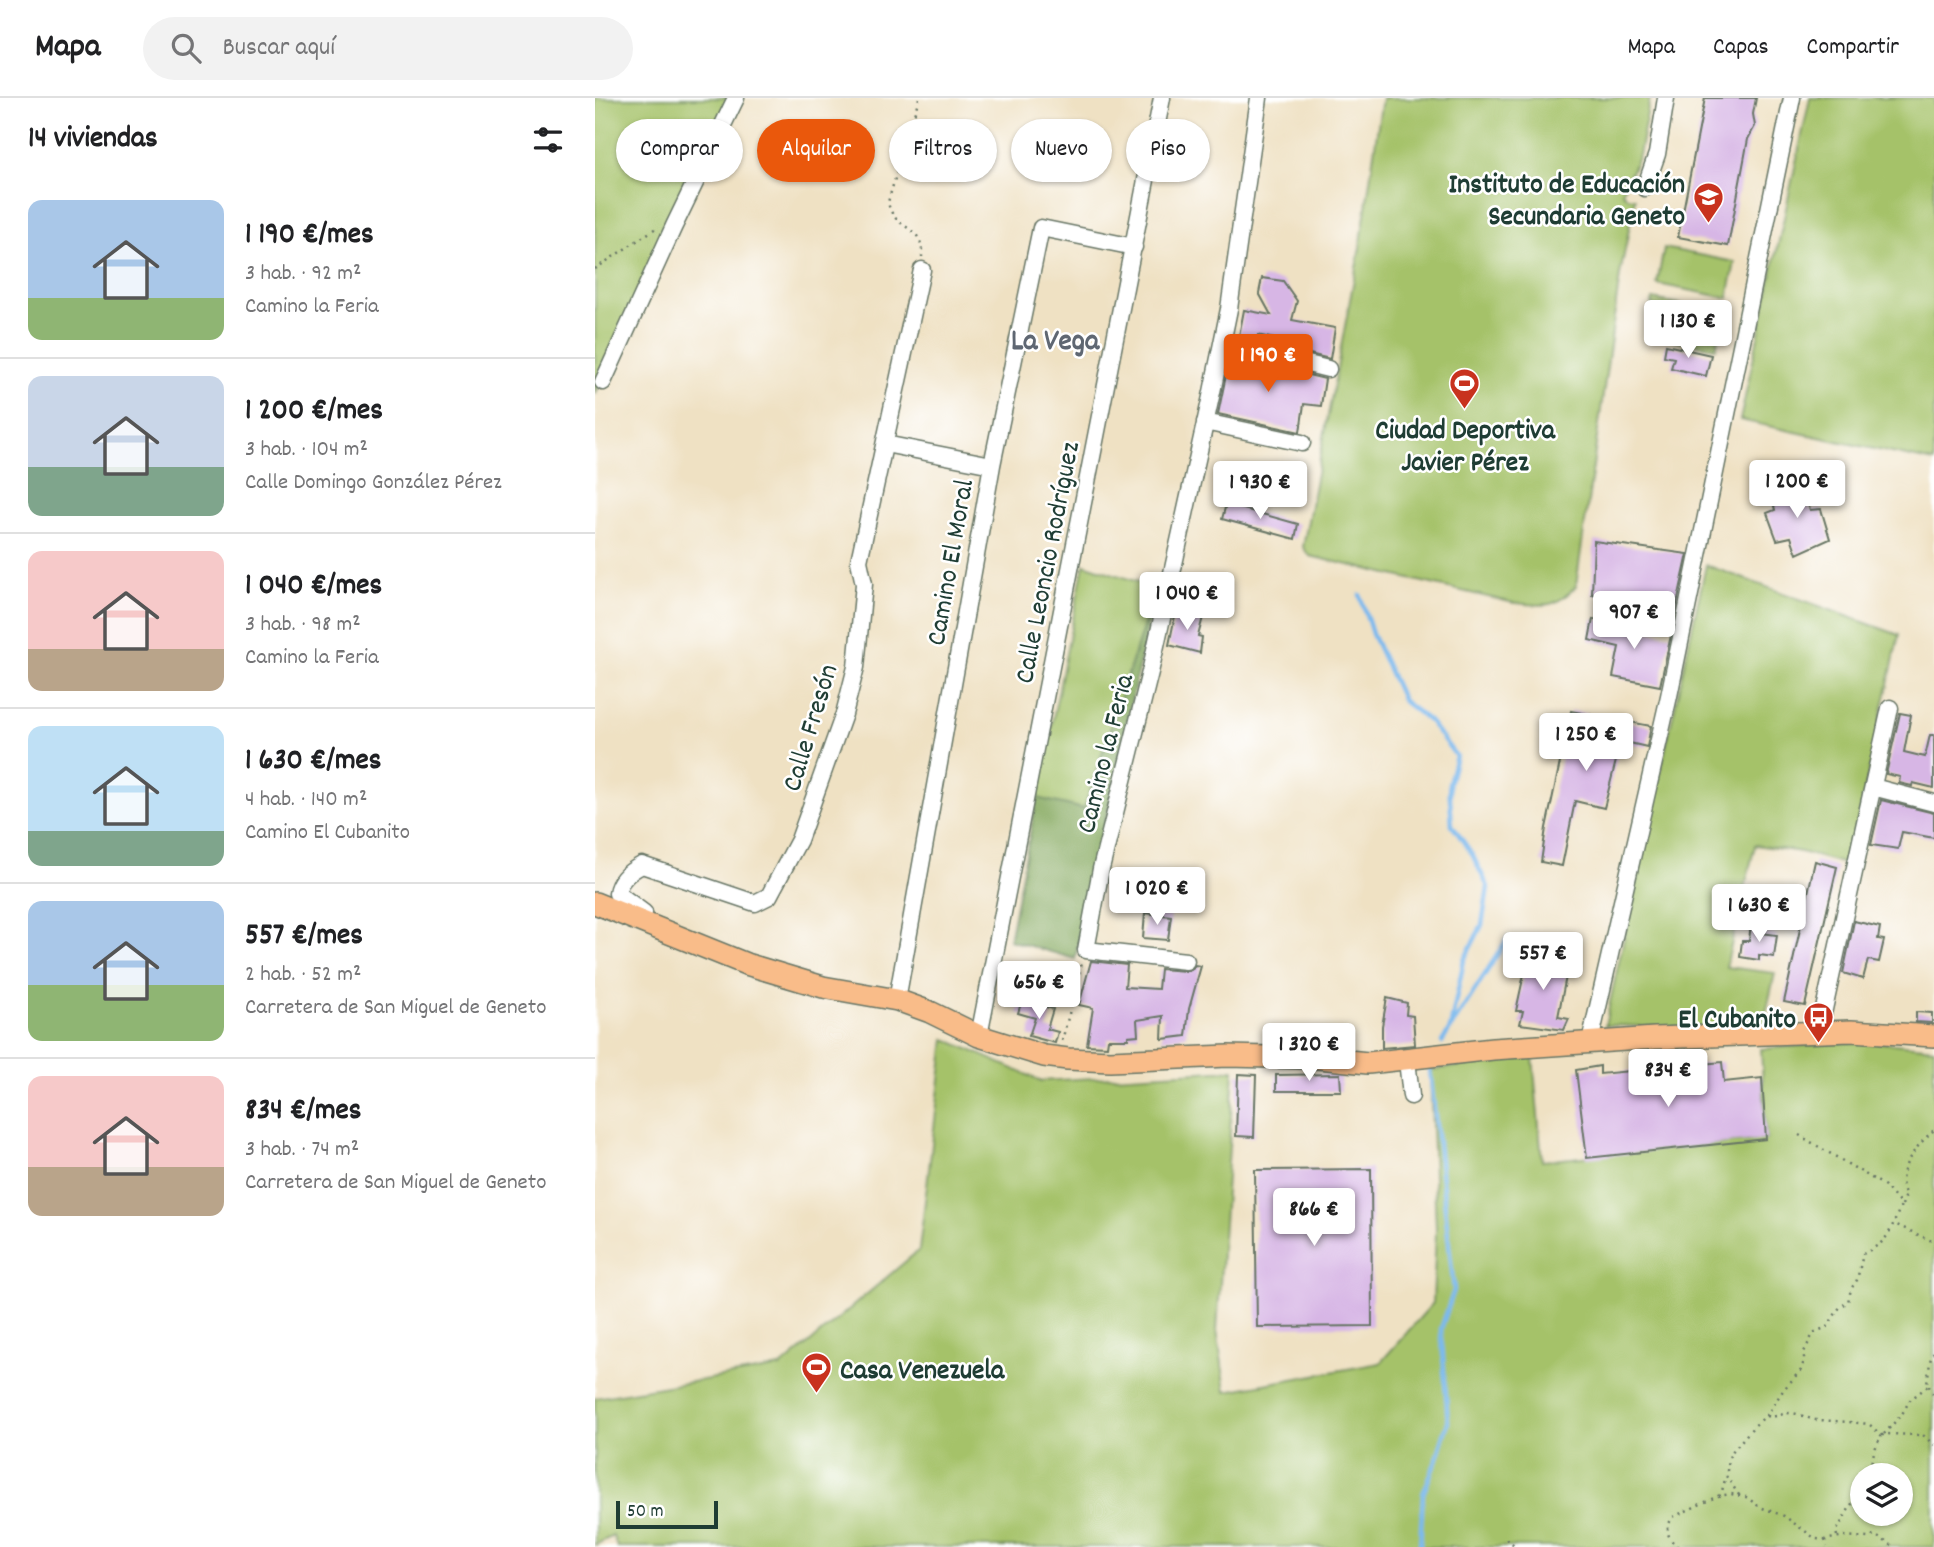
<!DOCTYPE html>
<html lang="es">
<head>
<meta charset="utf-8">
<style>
  :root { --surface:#fff; --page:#f2f2f2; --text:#202124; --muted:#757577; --line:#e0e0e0; --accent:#ea580c }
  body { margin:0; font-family:Dekko,sans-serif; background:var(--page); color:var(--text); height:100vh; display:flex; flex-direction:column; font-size:26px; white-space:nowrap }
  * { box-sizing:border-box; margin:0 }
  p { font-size:23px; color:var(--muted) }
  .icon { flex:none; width:38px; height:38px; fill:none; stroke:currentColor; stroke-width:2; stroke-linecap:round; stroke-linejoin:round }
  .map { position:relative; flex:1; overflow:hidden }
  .side { display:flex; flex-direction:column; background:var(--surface); width:595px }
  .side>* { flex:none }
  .hud { position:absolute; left:21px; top:21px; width:665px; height:63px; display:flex; gap:14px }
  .controls { position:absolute; left:1255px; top:1365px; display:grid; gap:14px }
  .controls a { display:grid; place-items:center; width:63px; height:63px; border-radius:50%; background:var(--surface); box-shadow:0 2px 5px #0004; font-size:35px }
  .scale { position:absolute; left:21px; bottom:18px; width:102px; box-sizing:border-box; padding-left:7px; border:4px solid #1f3d34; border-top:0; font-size:19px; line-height:24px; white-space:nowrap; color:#1f3d34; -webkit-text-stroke:5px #fff; paint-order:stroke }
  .price { position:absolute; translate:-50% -60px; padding:0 16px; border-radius:7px; background:#fff; color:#222; font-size:23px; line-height:46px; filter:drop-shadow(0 2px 4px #0008) }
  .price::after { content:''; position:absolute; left:50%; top:42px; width:21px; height:16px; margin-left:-10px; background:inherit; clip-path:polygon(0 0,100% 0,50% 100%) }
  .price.active { background:var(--accent); color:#fff }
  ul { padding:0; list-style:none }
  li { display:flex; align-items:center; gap:21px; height:175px; padding:0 28px }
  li+li { border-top:2px solid var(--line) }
  li span { display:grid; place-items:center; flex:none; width:196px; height:140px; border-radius:14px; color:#555 }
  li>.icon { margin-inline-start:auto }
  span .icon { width:84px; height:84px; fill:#fffc; stroke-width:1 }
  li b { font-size:30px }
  h2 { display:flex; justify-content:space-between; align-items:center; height:84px; padding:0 28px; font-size:30px }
  .chip { padding:0 24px; border-radius:32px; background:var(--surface); box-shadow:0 2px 5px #0004; font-size:24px; line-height:63px }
  .chip.active { background:var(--accent); color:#fff }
  header { display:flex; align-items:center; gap:42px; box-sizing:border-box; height:98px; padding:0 35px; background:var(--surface); border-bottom:2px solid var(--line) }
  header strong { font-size:33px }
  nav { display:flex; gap:38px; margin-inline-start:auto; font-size:24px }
  .search { width:490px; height:63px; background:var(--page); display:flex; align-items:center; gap:18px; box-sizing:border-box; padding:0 24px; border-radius:38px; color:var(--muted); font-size:26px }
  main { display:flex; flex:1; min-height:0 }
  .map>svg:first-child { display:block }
</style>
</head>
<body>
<header>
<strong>Mapa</strong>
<div class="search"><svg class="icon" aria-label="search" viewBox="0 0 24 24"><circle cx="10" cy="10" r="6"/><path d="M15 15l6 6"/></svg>Buscar aquí</div>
<nav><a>Mapa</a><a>Capas</a><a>Compartir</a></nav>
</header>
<main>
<section class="side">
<h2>14 viviendas<svg class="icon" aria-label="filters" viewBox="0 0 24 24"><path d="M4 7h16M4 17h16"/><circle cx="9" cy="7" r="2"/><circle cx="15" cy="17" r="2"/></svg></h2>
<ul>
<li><span style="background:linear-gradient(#a9c7e8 70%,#8fb573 0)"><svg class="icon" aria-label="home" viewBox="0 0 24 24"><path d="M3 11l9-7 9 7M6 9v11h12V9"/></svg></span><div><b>1 190 €/mes</b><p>3 hab. · 92 m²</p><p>Camino la Feria</p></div></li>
<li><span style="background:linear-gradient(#c9d6e8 65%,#7fa58c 0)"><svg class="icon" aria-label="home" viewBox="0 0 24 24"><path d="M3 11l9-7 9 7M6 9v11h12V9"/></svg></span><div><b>1 200 €/mes</b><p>3 hab. · 104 m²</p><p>Calle Domingo González Pérez</p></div></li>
<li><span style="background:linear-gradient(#f6c9c9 70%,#b9a48a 0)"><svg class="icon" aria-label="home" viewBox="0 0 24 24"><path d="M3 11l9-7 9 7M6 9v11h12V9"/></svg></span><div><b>1 040 €/mes</b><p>3 hab. · 98 m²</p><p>Camino la Feria</p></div></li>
<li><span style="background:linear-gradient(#bfe0f5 75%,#7fa58c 0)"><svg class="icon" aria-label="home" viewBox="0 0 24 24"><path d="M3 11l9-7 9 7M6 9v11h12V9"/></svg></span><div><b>1 630 €/mes</b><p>4 hab. · 140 m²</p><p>Camino El Cubanito</p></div></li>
<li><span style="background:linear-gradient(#a9c7e8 60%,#8fb573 0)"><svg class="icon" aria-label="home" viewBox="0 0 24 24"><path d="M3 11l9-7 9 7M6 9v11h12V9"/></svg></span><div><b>557 €/mes</b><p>2 hab. · 52 m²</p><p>Carretera de San Miguel de Geneto</p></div></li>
<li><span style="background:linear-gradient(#f6c9c9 65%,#b9a48a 0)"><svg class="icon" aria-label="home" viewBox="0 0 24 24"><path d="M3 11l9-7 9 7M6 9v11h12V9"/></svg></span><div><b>834 €/mes</b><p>3 hab. · 74 m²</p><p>Carretera de San Miguel de Geneto</p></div></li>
</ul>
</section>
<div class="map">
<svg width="1339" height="1449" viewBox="0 0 1339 1449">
  <rect width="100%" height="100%" fill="#fff"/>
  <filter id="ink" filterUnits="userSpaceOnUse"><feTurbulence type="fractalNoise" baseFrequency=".0143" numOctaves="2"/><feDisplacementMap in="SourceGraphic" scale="14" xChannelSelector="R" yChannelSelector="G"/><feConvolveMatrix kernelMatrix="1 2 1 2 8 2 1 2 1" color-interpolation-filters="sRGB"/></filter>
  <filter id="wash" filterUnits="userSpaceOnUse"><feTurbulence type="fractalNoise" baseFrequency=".00686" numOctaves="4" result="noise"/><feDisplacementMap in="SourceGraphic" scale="28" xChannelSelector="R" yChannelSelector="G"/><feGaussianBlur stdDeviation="1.57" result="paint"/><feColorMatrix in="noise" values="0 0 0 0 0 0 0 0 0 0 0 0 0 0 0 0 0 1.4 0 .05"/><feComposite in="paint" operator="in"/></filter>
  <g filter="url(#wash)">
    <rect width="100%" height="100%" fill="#efe1c3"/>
    <path fill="#a5c269" stroke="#62804e" stroke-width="2" fill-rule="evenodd" d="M0,0H137L0,297Z
      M787,0H1055L1044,57L1027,94L1032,99L1040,100L1025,177L981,488C959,512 949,507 919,505L715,458L708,449L766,144Z
      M1215,0H1339V364L1145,322Z
      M1069,150L1140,164L1133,200L1062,186Z
      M1058,201L1128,215L1121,250L1051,237Z
      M489,466L561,490L489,712L442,700Z
      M1111,467L1304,537L1253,767L1206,754L1160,747L1131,869L1180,875L1171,915V932L1010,927Z
      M350,941L446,983L639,972L622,1232L631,1293L785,1265L838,1205L841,1132L835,972L938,959L947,1063L1171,1041L1166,951L1268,943L1339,950V1449H22L18,1438L0,1447V1300L186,1269L324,1152ZM1267,1377H1306V1416H1267Z"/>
    <path fill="#84a85d" stroke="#527248" stroke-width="2" d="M561,490L480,861L414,842L442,700L489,711Z"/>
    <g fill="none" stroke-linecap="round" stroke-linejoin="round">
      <path stroke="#7ab9ee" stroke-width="4.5" d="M765,497L777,536L808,603L834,623L861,658L854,686L857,727L877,756L893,789L887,827L869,862L855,931L847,944
        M857,928L913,840
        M825,1449L828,1396L841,1363L853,1324L846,1231L859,1192L835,972"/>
    </g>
    <g id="blocks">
      <path fill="#d7b6e5" d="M1110,0H1161L1158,16L1160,28L1153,41L1133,148L1083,139Z
        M667,180L688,183L702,203L697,222L740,230L735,261L686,249L687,243L663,237L662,243L644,238L649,212L676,217L664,195Z
        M1071,247L1116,257L1111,278L1076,270L1079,260L1069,258Z
        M635,258L730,281L726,308L709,306L705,334L623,316Z
        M1197,385L1199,391L1207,389L1215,412L1226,411L1235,441L1202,456L1196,439L1182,442L1172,415L1180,412L1177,400L1189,388Z
        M631,406L703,426L700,441L627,421Z
        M999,443L1093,456L1080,515L997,496Z
        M581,513L608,519L603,538L607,539L605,555L574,547Z
        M998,521L1020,525L1019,528L1076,537L1065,588L1018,579L1024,549L994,542Z
        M976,613L1056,628L1052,649L1026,643L1009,710L980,703L967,768L946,764L951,730Z
        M1305,615L1316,617L1309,654L1330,659L1335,637H1339V690L1318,685L1317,688L1304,685L1305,679L1291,676Z
        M1286,702L1339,715V740L1307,734L1303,751L1276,747Z
        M1220,763L1242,769L1210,908L1189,904Z
        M550,815L576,818L573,842L548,840Z
        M1259,823L1285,829L1283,841L1289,842L1284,864L1273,862L1268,881L1248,875Z
        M1156,825L1167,827L1166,835L1182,837L1179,859L1164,857V862L1145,859L1147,843H1154Z
        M934,853L974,863L963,919L974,921L969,932L925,926L928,913H921Z
        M496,863L532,867L530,889L563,891L565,871L591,873L596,872L600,867L606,868L594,911L591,938L567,941L568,918L542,922L543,937L533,938V941H513L512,948L492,947L498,910L484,907Z
        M792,900L812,905L811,917L818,918L820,947L787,950V928Z
        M427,902L458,911L452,931L463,934L460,945L434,938L440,920L423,915Z
        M1321,914L1337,915V925L1321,924Z
        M1127,964L1129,984L1167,980L1171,1041L992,1060L981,972L1005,968V976Z
        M643,976L661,977L659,1039L641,1038Z
        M745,976L746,993H681V977Z
        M776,1071L777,1228L662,1229L660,1072Z"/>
    </g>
  </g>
  <g filter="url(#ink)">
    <use href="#blocks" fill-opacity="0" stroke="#687666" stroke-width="2"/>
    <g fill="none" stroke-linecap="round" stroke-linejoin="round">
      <defs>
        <path id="minor" d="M1050,90L1062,56L1071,0
          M627,245L733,271
          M8,284L79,128L141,0
          M610,324L707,345
          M290,346L397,367
          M1278,689L1339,705
          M44,823L49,815L22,795C24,782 35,773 47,767L160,805L174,798L204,742L249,616L261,569L269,486L264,463L327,172
          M591,863L491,852L506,771L556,570L617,294L634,211L664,0
          M302,902L397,367L446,130L539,149
          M1224,934L1295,610
          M384,938L567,0
          M995,944L1074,598L1197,0
          M812,962L816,998"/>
        <path id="major" d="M0,805L151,866L228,889L302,902L335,914L384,938L449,958L473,961L515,963L633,958L723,960L773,965L898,951L1060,940L1256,933L1339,938"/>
      </defs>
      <use href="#minor" stroke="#687666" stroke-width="19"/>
      <use href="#major" stroke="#687666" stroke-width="24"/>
      <path stroke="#687666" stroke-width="2.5" stroke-dasharray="2 5" stroke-linecap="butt" d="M324,0L293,104C299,135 329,124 327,159
        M0,171L61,130
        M467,943L487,865
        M1204,1037L1290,1088L1306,1107L1300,1122L1302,1127L1339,1144
        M1307,1107L1311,1097C1298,1074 1322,1047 1339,1032
        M1339,1255L1336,1258L1332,1285L1339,1297
        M1172,1318C1181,1320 1187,1315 1195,1315C1205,1315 1214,1322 1223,1322C1240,1323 1256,1324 1274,1326L1287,1338
        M1289,1336L1307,1316L1315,1302L1334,1287
        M1272,1377C1277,1365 1280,1343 1289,1336L1328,1337L1339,1347
        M1144,1397L1131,1378L1135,1356L1159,1328L1171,1318L1189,1291L1206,1272L1209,1263V1254L1216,1240L1220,1234L1232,1229L1245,1209L1253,1204L1256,1191L1262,1182L1268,1156C1288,1145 1291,1143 1300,1122
        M1124,1398L1127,1393L1131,1378
        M1242,1438L1241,1434L1267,1388
        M911,1441L922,1449
        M1230,1442L1232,1449
        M1083,1449C1072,1440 1069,1431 1078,1419L1123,1398L1136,1396L1151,1399L1165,1409L1189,1418L1221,1441L1230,1442L1249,1438L1273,1440L1279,1437L1300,1449"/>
      <use href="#minor" stroke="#fff" stroke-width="16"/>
      <use href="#major" stroke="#f9bc89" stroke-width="21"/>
    </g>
  </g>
  <defs>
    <symbol id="school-pin" viewBox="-11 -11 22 30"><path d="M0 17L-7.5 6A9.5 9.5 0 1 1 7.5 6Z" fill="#c8321e" stroke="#fff"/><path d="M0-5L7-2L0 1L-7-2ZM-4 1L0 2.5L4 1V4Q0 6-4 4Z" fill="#fff"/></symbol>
    <symbol id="stadium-pin" viewBox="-11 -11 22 30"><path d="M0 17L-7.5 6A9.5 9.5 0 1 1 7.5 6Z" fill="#c8321e" stroke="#fff"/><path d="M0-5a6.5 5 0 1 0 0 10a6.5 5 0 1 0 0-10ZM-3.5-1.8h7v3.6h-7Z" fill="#fff"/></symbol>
    <symbol id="bus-pin" viewBox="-11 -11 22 30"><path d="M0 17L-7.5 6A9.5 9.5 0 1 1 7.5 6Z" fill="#c8321e" stroke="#fff"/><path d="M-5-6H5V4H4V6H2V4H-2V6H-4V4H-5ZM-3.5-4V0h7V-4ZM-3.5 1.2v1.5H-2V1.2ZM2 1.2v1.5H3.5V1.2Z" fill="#fff"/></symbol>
  </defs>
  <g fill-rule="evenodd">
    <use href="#school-pin" x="1096" y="82" width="35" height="47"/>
    <use href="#stadium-pin" x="852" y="268" width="35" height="47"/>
    <use href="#bus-pin" x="1206" y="902" width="35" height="47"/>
    <use href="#stadium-pin" x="204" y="1252" width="35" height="47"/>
  </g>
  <g text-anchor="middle" stroke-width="5" stroke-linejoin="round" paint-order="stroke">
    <g font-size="28" font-weight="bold" fill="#1f3d34" stroke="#fff" text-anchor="end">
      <text x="1090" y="94">Instituto de Educación<tspan x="1090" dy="32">Secundaria Geneto</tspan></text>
      <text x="870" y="340" text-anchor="middle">Ciudad Deportiva<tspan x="870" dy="32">Javier Pérez</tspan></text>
      <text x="1201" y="929">El Cubanito</text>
      <text x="245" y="1280" text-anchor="start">Casa Venezuela</text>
    </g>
    <g font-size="28" fill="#1f3d34" stroke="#fff">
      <text transform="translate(353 464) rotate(-80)" y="10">Camino El Moral</text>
      <text transform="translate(450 464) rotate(-79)" y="10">Calle Leoncio Rodríguez</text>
      <text transform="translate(213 629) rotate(-73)" y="10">Calle Fresón</text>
      <text transform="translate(508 655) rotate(-76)" y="10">Camino la Feria</text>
    </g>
    <g font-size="30" font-weight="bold" fill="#5f6772" stroke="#fff">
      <text x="460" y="251">La Vega</text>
    </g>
  </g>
</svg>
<div class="controls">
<a><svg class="icon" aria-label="layers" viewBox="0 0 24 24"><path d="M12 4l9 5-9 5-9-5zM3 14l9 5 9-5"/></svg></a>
</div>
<div class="scale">50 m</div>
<b class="price" style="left:1093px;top:262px">1 130 €</b>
<b class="price active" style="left:673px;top:296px">1 190 €</b>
<b class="price" style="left:1202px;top:422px">1 200 €</b>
<b class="price" style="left:665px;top:423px">1 930 €</b>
<b class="price" style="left:592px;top:534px">1 040 €</b>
<b class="price" style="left:1039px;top:553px">907 €</b>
<b class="price" style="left:991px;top:675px">1 250 €</b>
<b class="price" style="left:562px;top:829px">1 020 €</b>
<b class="price" style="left:1164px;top:846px">1 630 €</b>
<b class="price" style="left:948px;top:894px">557 €</b>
<b class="price" style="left:444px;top:923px">656 €</b>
<b class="price" style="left:714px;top:985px">1 320 €</b>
<b class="price" style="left:1073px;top:1011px">834 €</b>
<b class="price" style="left:719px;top:1150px">866 €</b>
<div class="hud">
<a class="chip">Comprar</a>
<a class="chip active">Alquilar</a>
<a class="chip">Filtros</a>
<a class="chip">Nuevo</a>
<a class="chip">Piso</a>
</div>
</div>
</main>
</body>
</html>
